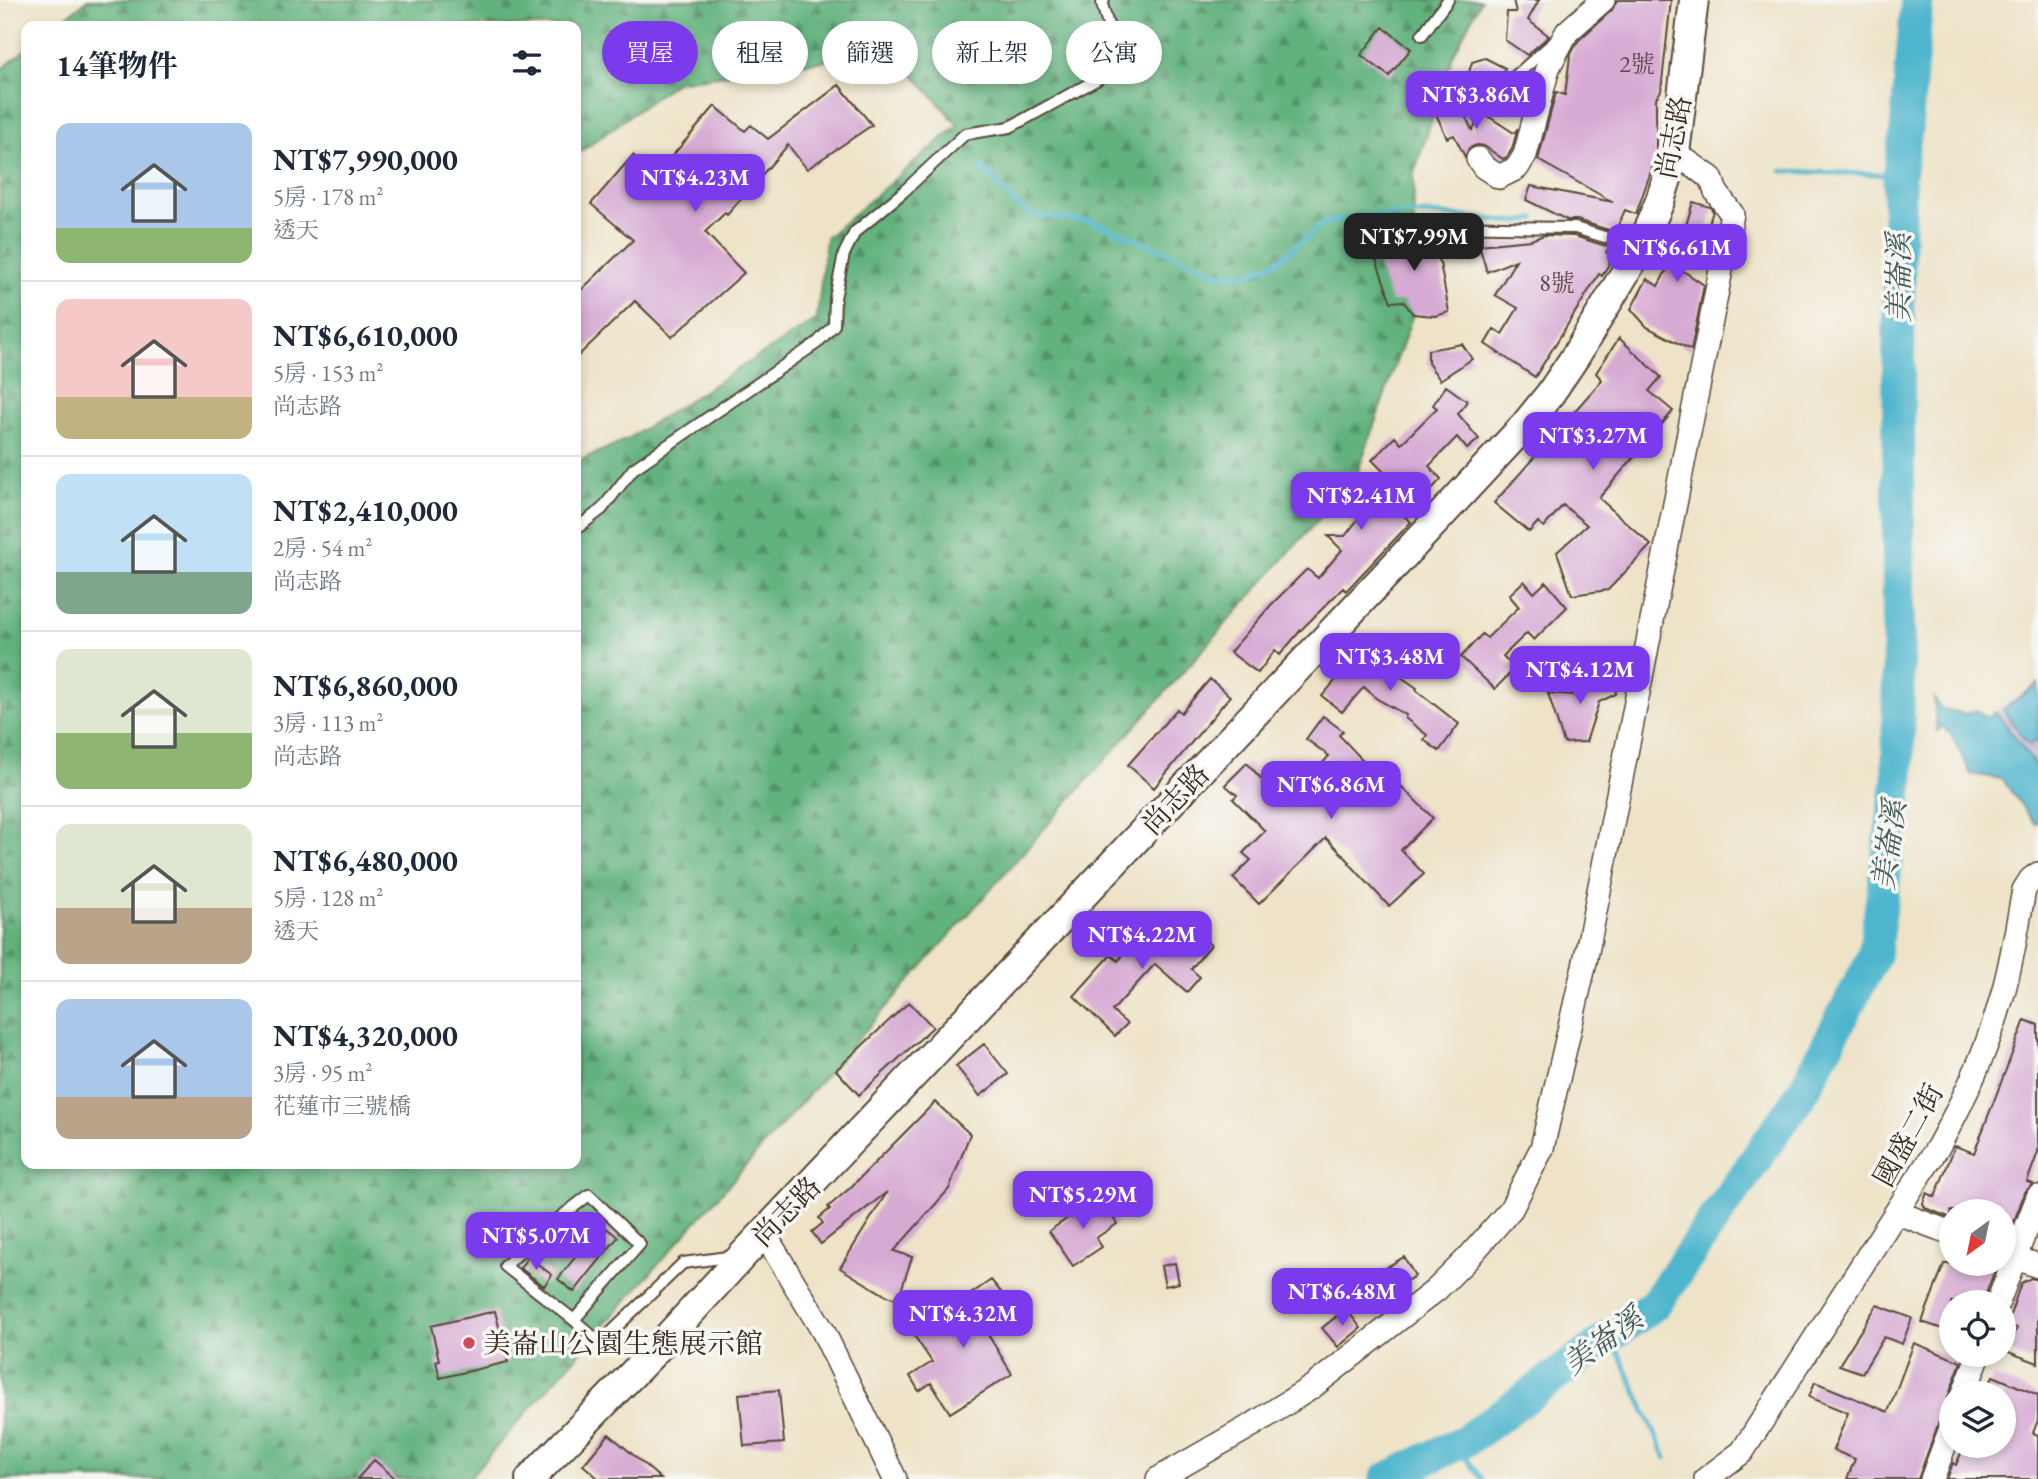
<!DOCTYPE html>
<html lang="zh-TW">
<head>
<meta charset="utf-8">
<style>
  :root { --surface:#fff; --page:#f6f6f7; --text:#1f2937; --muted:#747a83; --line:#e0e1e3; --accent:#7c3aed }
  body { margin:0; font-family:"EB Garamond","Noto Serif TC",serif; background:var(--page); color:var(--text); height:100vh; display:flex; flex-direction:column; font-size:26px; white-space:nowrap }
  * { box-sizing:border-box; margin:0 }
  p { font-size:23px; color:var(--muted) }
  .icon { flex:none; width:38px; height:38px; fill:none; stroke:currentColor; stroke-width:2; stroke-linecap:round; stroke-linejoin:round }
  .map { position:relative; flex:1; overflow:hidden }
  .panel { position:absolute; left:21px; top:21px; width:560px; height:1148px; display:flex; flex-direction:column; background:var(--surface); border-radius:14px; box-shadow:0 4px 10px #0003 }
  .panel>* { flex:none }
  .banner { position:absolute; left:602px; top:21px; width:665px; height:63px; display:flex; gap:14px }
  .needle { width:46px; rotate:213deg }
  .buttons { position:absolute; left:1939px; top:1199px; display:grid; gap:14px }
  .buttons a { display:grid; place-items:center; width:77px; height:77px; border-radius:50%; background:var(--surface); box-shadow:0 4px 10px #0003; font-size:35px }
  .price { position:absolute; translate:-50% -60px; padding:0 16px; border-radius:14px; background:var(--accent); color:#fff; font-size:23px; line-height:46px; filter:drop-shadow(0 2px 4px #0008) }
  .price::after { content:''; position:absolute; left:50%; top:42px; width:21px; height:16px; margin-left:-10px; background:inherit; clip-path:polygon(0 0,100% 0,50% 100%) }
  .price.active { background:#222; color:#fff }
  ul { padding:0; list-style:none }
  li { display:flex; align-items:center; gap:21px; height:175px; padding:0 35px }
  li+li { border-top:2px solid var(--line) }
  li span { display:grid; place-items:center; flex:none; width:196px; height:140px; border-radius:14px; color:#555 }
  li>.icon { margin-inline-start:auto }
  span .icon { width:84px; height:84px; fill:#fffc; stroke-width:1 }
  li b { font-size:30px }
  h2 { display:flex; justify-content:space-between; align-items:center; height:84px; padding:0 35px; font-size:30px }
  .chip { padding:0 24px; border-radius:32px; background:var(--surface); box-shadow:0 4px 10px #0003; font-size:24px; line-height:63px }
  .chip.active { background:var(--accent); color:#fff }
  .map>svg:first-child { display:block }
</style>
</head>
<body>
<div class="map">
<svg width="2038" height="1479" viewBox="0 0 2038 1479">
  <defs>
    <pattern id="industrial-grid" width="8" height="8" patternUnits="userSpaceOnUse" patternTransform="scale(1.75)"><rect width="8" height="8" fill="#c7c0d9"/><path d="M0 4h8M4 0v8" fill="none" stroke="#aca5ba"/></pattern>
    <pattern id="forest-firs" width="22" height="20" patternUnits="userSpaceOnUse" patternTransform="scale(1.75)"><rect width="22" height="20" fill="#62b27e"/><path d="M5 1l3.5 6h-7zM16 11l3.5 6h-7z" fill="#529167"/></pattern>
  </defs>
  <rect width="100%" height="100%" fill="#f6f6f2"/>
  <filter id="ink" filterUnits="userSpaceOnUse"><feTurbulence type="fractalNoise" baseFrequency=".0143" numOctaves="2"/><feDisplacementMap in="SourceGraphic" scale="14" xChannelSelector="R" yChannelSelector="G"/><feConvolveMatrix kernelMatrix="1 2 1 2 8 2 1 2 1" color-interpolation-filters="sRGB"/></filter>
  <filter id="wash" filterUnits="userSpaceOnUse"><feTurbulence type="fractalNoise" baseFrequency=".00686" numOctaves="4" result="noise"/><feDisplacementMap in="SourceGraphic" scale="28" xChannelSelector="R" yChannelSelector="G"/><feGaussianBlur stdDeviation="1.57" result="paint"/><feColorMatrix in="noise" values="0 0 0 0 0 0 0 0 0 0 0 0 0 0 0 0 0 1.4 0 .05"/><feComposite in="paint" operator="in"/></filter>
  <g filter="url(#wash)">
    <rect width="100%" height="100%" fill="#eee3c7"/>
    <path fill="url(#industrial-grid)" d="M2038,682V769L1996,712Z"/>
    <path fill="url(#forest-firs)" stroke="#4e6e4e" stroke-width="2" d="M87,0H1481L1453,56L1414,173L1413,314L1356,477L468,1479H0V71L26,49V1164H576V462L626,440L817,319L826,238L958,125L893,51L676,82L576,155V26H55Z"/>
    <path fill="#4eb5cd" stroke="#447076" stroke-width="2" d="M2038,684V740L2029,746L2003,710Z
      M1934,698L1942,709L1966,714L1977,710L1988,718L1996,712L2038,769V822L2035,824L2002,779L1971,774L1951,734L1942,727L1937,731Z"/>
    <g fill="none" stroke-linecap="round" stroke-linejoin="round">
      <path stroke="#4eb5cd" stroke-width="5" d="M982,168L1019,207L1032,215L1094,222L1217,273L1246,275L1278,261L1324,223L1369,215L1433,214L1517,222L1535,219
        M1782,171L1899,175
        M1611,1336L1666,1458
        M1456,1445L1482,1479
        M1425,1479L1444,1451"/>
      <path stroke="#4eb5cd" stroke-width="33" d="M1386,1479L1468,1439L1655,1304L1802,1093L1874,956L1898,780L1899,175L1906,130L1917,0"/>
    </g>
    <g id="blocks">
      <path fill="#d7aad4" d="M1513,0H1539L1528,20L1549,36L1527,55L1505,40L1507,12H1516Z
        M1617,0H1671L1661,91L1656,98V150L1658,151L1636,214L1625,210L1615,232L1577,220H1567L1526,200L1531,186L1613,202L1538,160L1556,92L1565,95L1570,56L1578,41L1612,10Z
        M1383,27L1411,49L1389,76L1361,55Z
        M1485,58L1505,68L1494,95L1466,83L1472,62Z
        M839,85L872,125L807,169L788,145L727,215L725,213L705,232L744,273L672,337L635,301L576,358V295L633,240L591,204L633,155L656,175L715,106L745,131L751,125L768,139Z
        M1458,101L1472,130L1483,113L1514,133L1518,128L1512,149L1507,157L1503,159L1484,146L1477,145L1469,148L1465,157L1454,135L1447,138L1435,112Z
        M1693,202L1710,207L1713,211L1708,227L1715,229L1711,242L1701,239L1682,270L1704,285L1691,350L1647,327L1631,309L1647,279L1658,286L1672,260L1662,253L1677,228L1684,232Z
        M1431,228L1437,233L1431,250L1440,263L1449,312L1435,316L1413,314L1403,301L1391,302L1374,254L1394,249L1392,241L1400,234Z
        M1544,235L1574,236L1609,247L1606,252L1613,257L1602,276L1599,274L1535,377L1485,344L1494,329L1502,334L1518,308L1495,295L1516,260L1487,272L1479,245L1531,240Z
        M1619,338L1661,377L1649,391L1673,411L1599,498L1651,545L1608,590L1572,595L1557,552L1587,525L1563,505L1544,527L1538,522L1529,532L1494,503L1602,380L1596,373Z
        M1462,344L1472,359L1440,380L1428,363V350Z
        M1446,386L1467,401L1458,414L1479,439L1467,449L1457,437L1429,466L1441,479L1430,491L1419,481L1394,507L1411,522L1346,591L1343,588L1300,631L1280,655L1275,650L1258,673L1230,652L1271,605L1307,569L1318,578L1342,550L1328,536H1345L1390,478L1372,460L1395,437L1401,444L1437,408L1433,405Z
        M1524,581L1534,593L1546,582L1567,607L1534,640L1527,633L1503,656L1515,668L1495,689L1461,657L1482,634L1487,638L1519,607L1509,595Z
        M1372,638L1395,654L1388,662L1397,670L1395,673L1417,688L1416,690L1459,724L1439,751L1424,740L1427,735L1405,718L1406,715L1377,699L1364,687L1342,712L1322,696Z
        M1570,673L1615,681L1616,694L1599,702L1586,742L1564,743L1548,693L1573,695Z
        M1210,679L1230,696L1154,788L1128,765L1177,709L1181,713Z
        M1323,716L1343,731L1339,735L1373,771L1380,765L1433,818L1401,850L1424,874L1389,906L1349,863L1350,862L1326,838L1259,904L1233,878L1251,860L1243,853L1265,831L1233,799L1237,795L1225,785L1247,763L1265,783L1274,774L1295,795L1329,756L1306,739Z
        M1179,918L1211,945L1191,969L1200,977L1187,992L1155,964L1112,1011L1127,1024L1115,1036L1074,996L1111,955L1118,961L1143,931L1158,944Z
        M909,1002L933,1027L859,1095L836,1070Z
        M2025,1020L2038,1025V1152L2027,1182L2033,1184L2025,1192L2007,1240L2004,1239V1211H1951V1218L1925,1208L1923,1203L1927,1193L1935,1197L1955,1146L1974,1153Z
        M984,1044L1008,1074L980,1096L956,1066Z
        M935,1102L970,1134L949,1189L894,1251L912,1257L898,1300L885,1295L840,1268L887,1192L821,1244L812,1232L823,1223L819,1218L830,1209L828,1207L850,1188Z
        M1099,1197L1117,1224L1096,1238L1102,1247L1073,1266L1049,1231Z
        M601,1224L618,1237L574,1292L558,1279Z
        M528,1257L552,1275L544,1286L520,1268Z
        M1404,1257L1415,1276L1352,1311L1342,1294Z
        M1175,1263L1179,1283L1165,1286L1161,1266Z
        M1944,1264H1992L1995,1270L1983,1302H1951V1332L1922,1322Z
        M2031,1278L2038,1280V1363L2008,1352L2017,1328L2007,1324L2021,1283Z
        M991,1280L1005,1297L998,1304L1004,1310L984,1328L1012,1374L950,1413L931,1383L919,1391L910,1376L932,1362L913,1334Z
        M1877,1305L1912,1318L1902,1344L1884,1337L1862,1373L1839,1365Z
        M1346,1309L1361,1328L1338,1347L1322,1328Z
        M495,1311L508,1362L440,1378L436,1361L439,1360L431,1326Z
        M1914,1343L1961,1362L1918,1479H1847L1855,1459L1833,1450L1848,1413L1809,1397L1815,1382L1888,1412Z
        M1993,1376L2038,1395V1420L2033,1433L2038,1435V1479H1947L1953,1463L1956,1465L1964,1446H2004V1393H1986Z
        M779,1390L784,1443L744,1446L739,1394Z
        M609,1434L661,1479H599L583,1465Z
        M374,1460L396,1479H357Z"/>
    </g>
  </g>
  <g filter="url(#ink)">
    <use href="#blocks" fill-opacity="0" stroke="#564637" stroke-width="2"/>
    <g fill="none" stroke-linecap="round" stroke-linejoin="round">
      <defs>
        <path id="service" d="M1422,35L1448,0
          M1513,78L1554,42
          M1439,226L1575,228L1637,247
          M576,529L602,509L633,469L817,343L834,325L835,298L844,254L855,232L902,193L965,134L1010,127L1098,79L1108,57V25L1102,4L1104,0
          M574,1320L505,1266L544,1230L589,1195L640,1244L574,1320L600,1343L683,1263L735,1256"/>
        <path id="minor" d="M1478,159L1484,167L1499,177L1517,168L1525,155L1548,68L1567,32L1603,0
          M1898,1213L1951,1233
          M765,1235L823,1331L895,1479
          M2004,1253L2038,1266
          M1998,1302L2038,1197
          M1964,1393L1979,1354
          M1158,1479L1254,1424L1312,1387L1436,1290L1468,1258L1511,1209L1542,1148L1585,962L1732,214L1716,192L1711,178L1675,153
          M1706,1479L1742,1452L1938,1147C1964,1100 1987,1051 2001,1000C2012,964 2017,926 2024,890L2031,879L2038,874
          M1932,1479L1951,1428"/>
        <path id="tertiary" d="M530,1479L653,1353L744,1254L1395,565L1524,426L1550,394L1575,357L1640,248L1660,201L1675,153L1694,0"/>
      </defs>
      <use href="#service" stroke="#564637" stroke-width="14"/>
      <use href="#minor" stroke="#564637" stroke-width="26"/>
      <use href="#tertiary" stroke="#564637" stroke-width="32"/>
      <use href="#service" stroke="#fff" stroke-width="10"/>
      <use href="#minor" stroke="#fff" stroke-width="23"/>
      <use href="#tertiary" stroke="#fff" stroke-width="28"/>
    </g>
  </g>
  <circle fill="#d1495b" stroke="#f6f6f2" stroke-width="2.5" cx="469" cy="1343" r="7"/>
  <g text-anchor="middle" stroke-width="7" stroke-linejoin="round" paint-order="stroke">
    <g font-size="24" fill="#624a4c">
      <text x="1637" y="72">2號</text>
      <text x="1557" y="291">8號</text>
    </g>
    <g font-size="28" fill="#3b2a1e" stroke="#f6f6f2">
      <text transform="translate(1673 137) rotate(-79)" y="10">尚志路</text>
      <text transform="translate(1175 799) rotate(-47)" y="10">尚志路</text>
      <text transform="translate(1908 1135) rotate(-61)" y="10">國盛二街</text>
      <text transform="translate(786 1211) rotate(-46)" y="10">尚志路</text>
    </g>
    <g font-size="28" fill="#3b2a1e" stroke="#f6f6f2" text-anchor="start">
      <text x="483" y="1353">美崙山公園生態展示館</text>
    </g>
    <g font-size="30" font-style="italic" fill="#425b5b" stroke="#f6f6f2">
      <text transform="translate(1899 278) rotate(-90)" y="10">美崙溪</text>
      <text transform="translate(1889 845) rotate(-82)" y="10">美崙溪</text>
      <text transform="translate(1603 1341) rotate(-36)" y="10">美崙溪</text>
    </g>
  </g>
</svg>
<div class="buttons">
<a><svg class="needle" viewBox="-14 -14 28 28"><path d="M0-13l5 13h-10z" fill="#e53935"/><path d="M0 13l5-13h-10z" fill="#747a83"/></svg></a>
<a><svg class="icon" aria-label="locate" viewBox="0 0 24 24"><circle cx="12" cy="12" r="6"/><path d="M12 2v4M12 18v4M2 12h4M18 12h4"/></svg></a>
<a><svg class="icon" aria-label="layers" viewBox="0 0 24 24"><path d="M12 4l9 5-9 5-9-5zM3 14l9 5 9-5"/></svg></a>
</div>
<b class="price" style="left:1476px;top:131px">NT$3.86M</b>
<b class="price" style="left:695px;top:214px">NT$4.23M</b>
<b class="price active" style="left:1414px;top:273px">NT$7.99M</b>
<b class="price" style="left:1677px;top:284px">NT$6.61M</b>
<b class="price" style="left:1593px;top:472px">NT$3.27M</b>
<b class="price" style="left:1361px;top:532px">NT$2.41M</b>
<b class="price" style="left:1390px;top:693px">NT$3.48M</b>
<b class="price" style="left:1580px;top:706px">NT$4.12M</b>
<b class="price" style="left:1331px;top:821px">NT$6.86M</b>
<b class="price" style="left:1142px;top:971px">NT$4.22M</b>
<b class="price" style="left:1083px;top:1231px">NT$5.29M</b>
<b class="price" style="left:536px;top:1272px">NT$5.07M</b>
<b class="price" style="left:1342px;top:1328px">NT$6.48M</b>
<b class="price" style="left:963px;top:1350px">NT$4.32M</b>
<div class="banner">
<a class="chip active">買屋</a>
<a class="chip">租屋</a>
<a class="chip">篩選</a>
<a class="chip">新上架</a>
<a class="chip">公寓</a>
</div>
<section class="panel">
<h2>14筆物件<svg class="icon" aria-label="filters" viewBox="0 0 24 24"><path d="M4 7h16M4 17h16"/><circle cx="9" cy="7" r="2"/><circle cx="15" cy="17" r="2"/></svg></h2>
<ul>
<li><span style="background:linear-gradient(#a9c7e8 75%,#8fb573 0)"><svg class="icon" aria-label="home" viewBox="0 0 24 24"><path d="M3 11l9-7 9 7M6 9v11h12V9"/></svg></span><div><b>NT$7,990,000</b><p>5房 · 178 m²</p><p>透天</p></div></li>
<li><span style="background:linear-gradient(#f6c9c9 70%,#c2b280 0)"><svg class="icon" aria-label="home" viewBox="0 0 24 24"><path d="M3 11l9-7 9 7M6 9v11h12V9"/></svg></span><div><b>NT$6,610,000</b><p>5房 · 153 m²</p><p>尚志路</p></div></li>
<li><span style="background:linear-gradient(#bfe0f5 70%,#7fa58c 0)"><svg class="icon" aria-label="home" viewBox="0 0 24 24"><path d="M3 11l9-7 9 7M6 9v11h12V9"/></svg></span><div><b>NT$2,410,000</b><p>2房 · 54 m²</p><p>尚志路</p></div></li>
<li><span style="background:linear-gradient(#dfe7d0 60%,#8fb573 0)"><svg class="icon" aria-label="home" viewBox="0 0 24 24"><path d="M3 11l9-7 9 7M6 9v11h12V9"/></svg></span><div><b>NT$6,860,000</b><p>3房 · 113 m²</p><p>尚志路</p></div></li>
<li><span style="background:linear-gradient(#dfe7d0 60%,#b9a48a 0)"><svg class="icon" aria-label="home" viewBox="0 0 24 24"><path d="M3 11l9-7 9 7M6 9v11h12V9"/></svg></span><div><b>NT$6,480,000</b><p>5房 · 128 m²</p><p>透天</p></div></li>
<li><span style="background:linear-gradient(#a9c7e8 70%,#b9a48a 0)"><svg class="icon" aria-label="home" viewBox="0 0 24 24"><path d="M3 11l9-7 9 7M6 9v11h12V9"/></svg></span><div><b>NT$4,320,000</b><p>3房 · 95 m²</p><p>花蓮市三號橋</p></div></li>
</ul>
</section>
</div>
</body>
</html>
